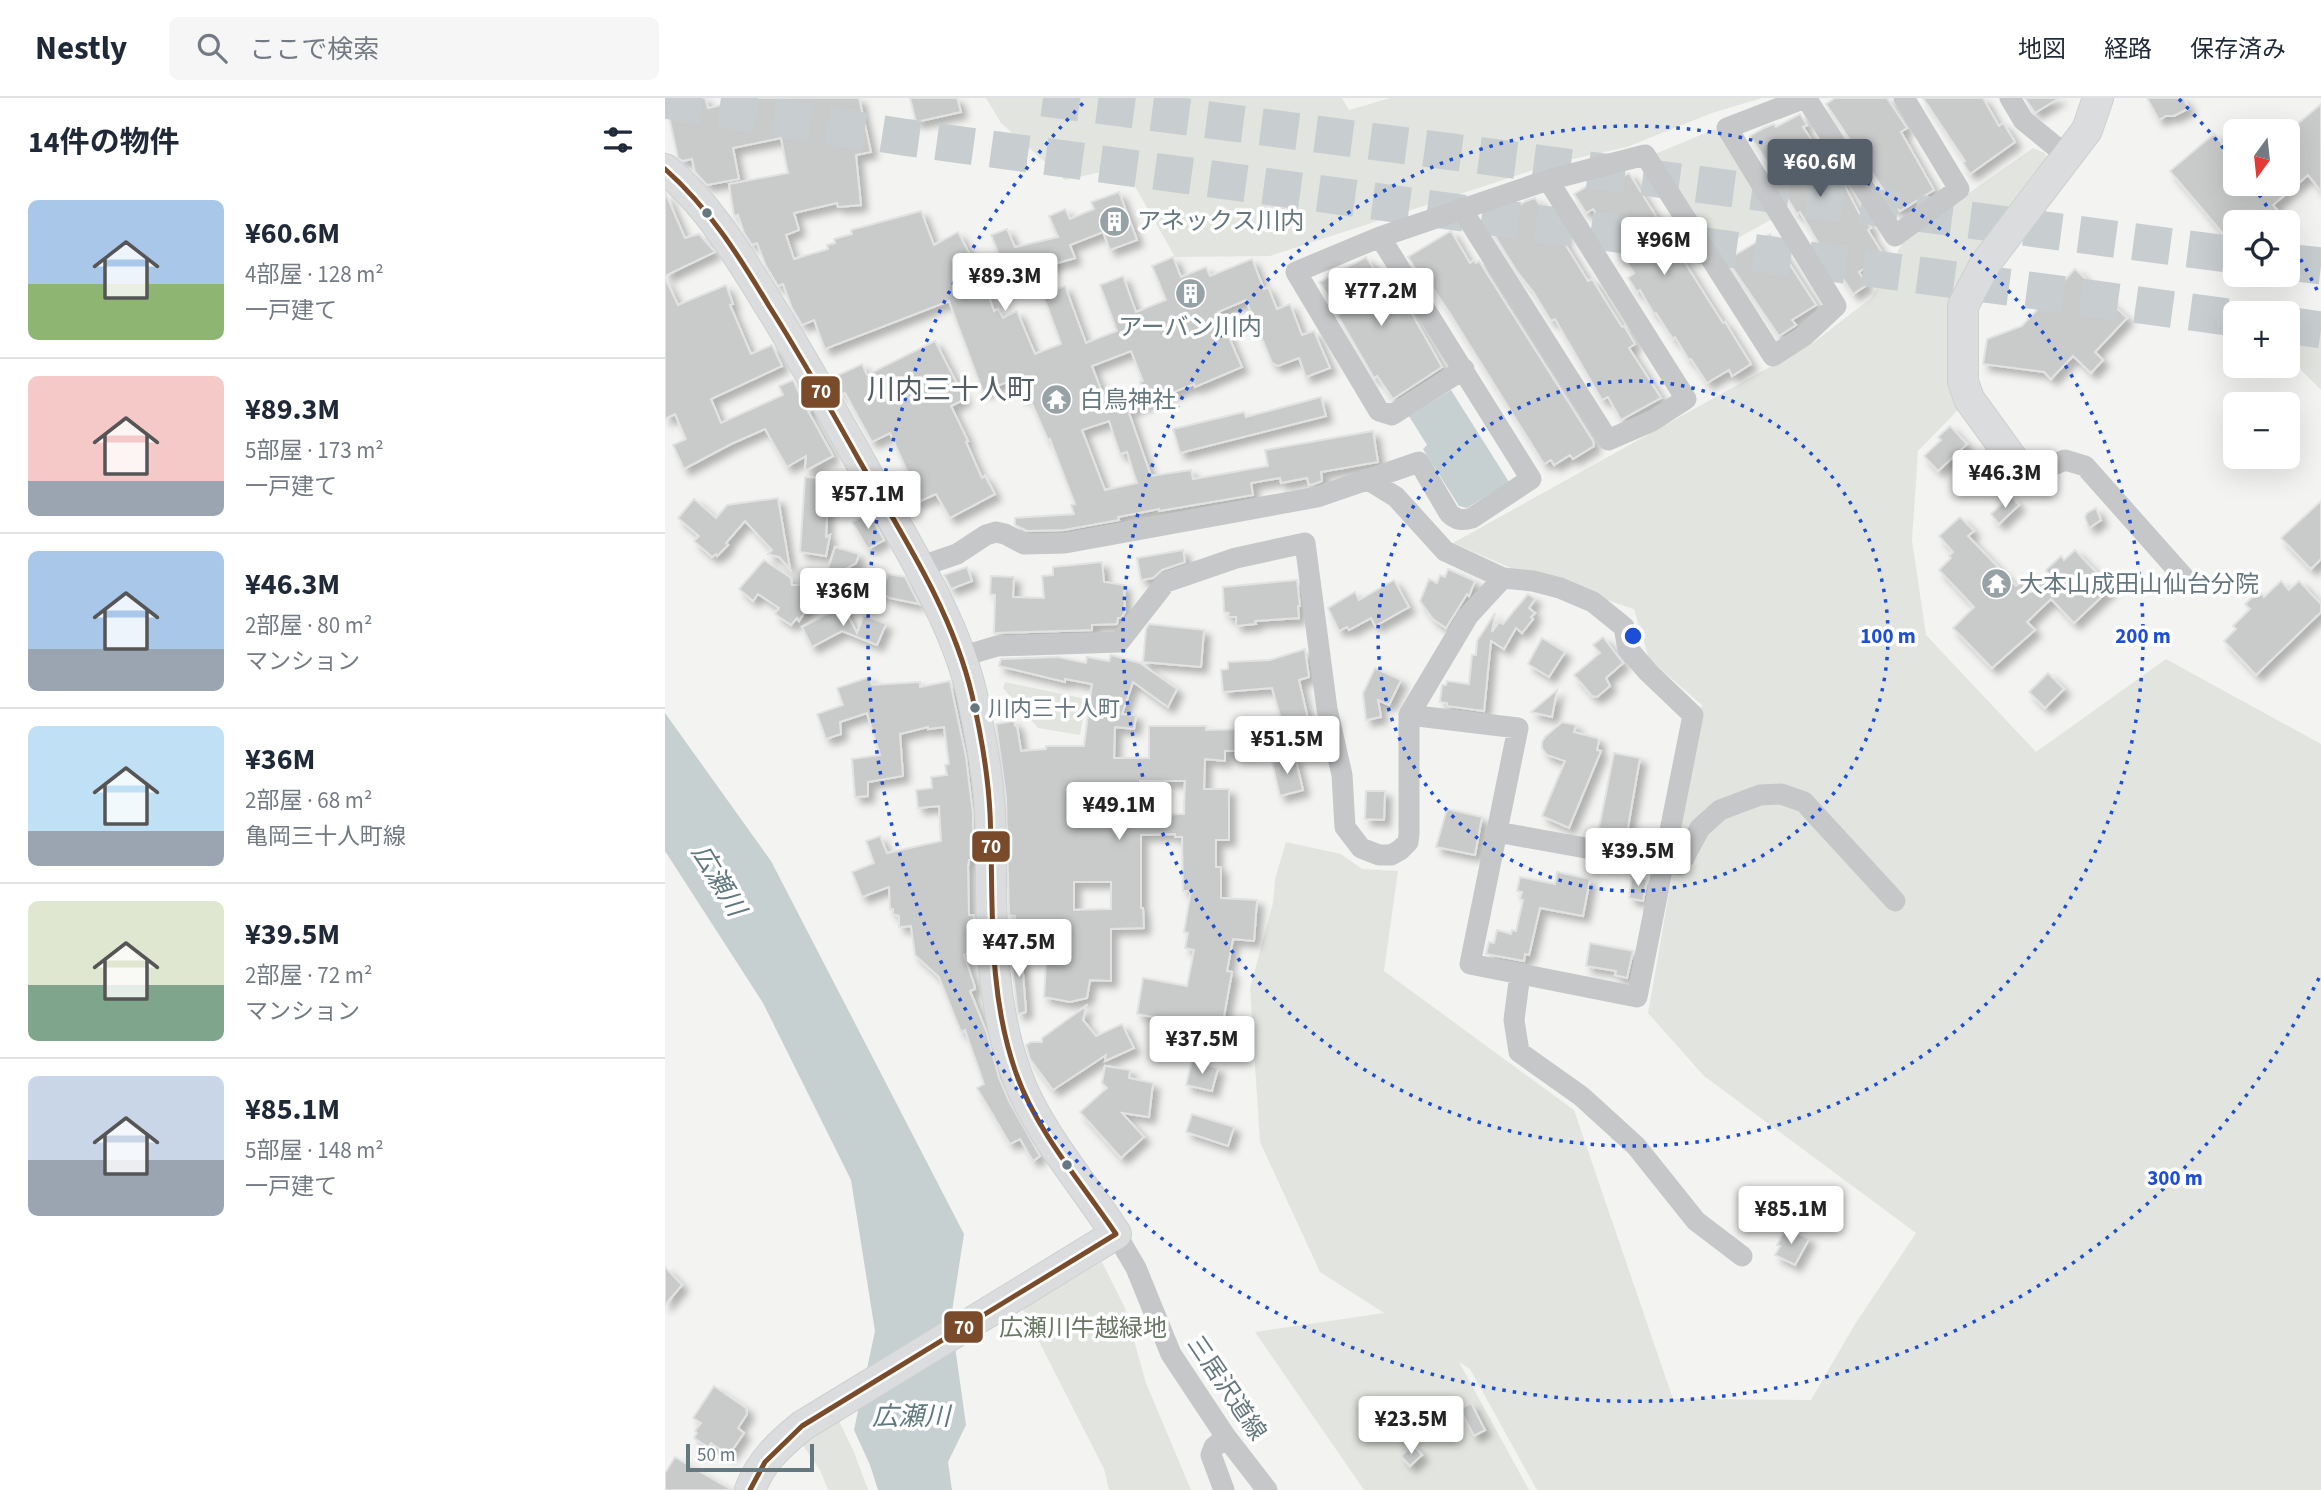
<!DOCTYPE html>
<html lang="ja">
<head>
<meta charset="utf-8">
<style>
  :root { --surface:#fff; --page:#f6f6f7; --text:#1f2937; --muted:#747a83; --line:#e0e1e3; --accent:#555f69 }
  body { margin:0; font-family:"Source Sans 3","Noto Sans JP",sans-serif; background:var(--page); color:var(--text); height:100vh; display:flex; flex-direction:column; font-size:26px; white-space:nowrap }
  * { box-sizing:border-box; margin:0 }
  p { font-size:23px; color:var(--muted) }
  .icon { flex:none; width:38px; height:38px; fill:none; stroke:currentColor; stroke-width:2; stroke-linecap:round; stroke-linejoin:round }
  .map { position:relative; flex:1; overflow:hidden }
  .details { display:flex; flex-direction:column; background:var(--surface); width:665px }
  .details>* { flex:none }
  .needle { width:46px; rotate:195deg }
  .fabs { position:absolute; left:1558px; top:21px; display:grid; gap:14px }
  .fabs a { display:grid; place-items:center; width:77px; height:77px; border-radius:10px; background:var(--surface); box-shadow:0 7px 28px #0002; font-size:35px }
  .scale { position:absolute; left:21px; bottom:18px; width:128px; box-sizing:border-box; padding-left:7px; border:4px solid #65777f; border-top:0; font-size:19px; line-height:24px; white-space:nowrap; color:#65777f; -webkit-text-stroke:5px #fff; paint-order:stroke }
  .price { position:absolute; translate:-50% -60px; padding:0 16px; border-radius:7px; background:#fff; color:#222; font-size:23px; line-height:46px; filter:drop-shadow(0 2px 4px #0008) }
  .price::after { content:''; position:absolute; left:50%; top:42px; width:21px; height:16px; margin-left:-10px; background:inherit; clip-path:polygon(0 0,100% 0,50% 100%) }
  .price.on { background:var(--accent); color:#fff }
  ul { padding:0; list-style:none }
  li { display:flex; align-items:center; gap:21px; height:175px; padding:0 28px }
  li+li { border-top:2px solid var(--line) }
  li span { display:grid; place-items:center; flex:none; width:196px; height:140px; border-radius:10px; color:#555 }
  li>.icon { margin-inline-start:auto }
  span .icon { width:84px; height:84px; fill:#fffc; stroke-width:1 }
  li b { font-size:30px }
  h2 { display:flex; justify-content:space-between; align-items:center; height:84px; padding:0 28px; font-size:30px }
  header { display:flex; align-items:center; gap:42px; box-sizing:border-box; height:98px; padding:0 35px; background:var(--surface); border-bottom:2px solid var(--line) }
  header strong { font-size:33px }
  nav { display:flex; gap:38px; margin-inline-start:auto; font-size:24px }
  .search { width:490px; height:63px; background:var(--page); display:flex; align-items:center; gap:18px; box-sizing:border-box; padding:0 24px; border-radius:10px; color:var(--muted); font-size:26px }
  main { display:flex; flex:1; min-height:0 }
  .map>svg:first-child { display:block }
</style>
</head>
<body>
<header>
<strong>Nestly</strong>
<div class="search"><svg class="icon" aria-label="search" viewBox="0 0 24 24"><circle cx="10" cy="10" r="6"/><path d="M15 15l6 6"/></svg>ここで検索</div>
<nav><a>地図</a><a>経路</a><a>保存済み</a></nav>
</header>
<main>
<section class="details">
<h2>14件の物件<svg class="icon" aria-label="filters" viewBox="0 0 24 24"><path d="M4 7h16M4 17h16"/><circle cx="9" cy="7" r="2"/><circle cx="15" cy="17" r="2"/></svg></h2>
<ul>
<li><span style="background:linear-gradient(#a9c7e8 60%,#8fb573 0)"><svg class="icon" aria-label="home" viewBox="0 0 24 24"><path d="M3 11l9-7 9 7M6 9v11h12V9"/></svg></span><div><b>¥60.6M</b><p>4部屋 · 128 m²</p><p>一戸建て</p></div></li>
<li><span style="background:linear-gradient(#f6c9c9 75%,#9aa5b1 0)"><svg class="icon" aria-label="home" viewBox="0 0 24 24"><path d="M3 11l9-7 9 7M6 9v11h12V9"/></svg></span><div><b>¥89.3M</b><p>5部屋 · 173 m²</p><p>一戸建て</p></div></li>
<li><span style="background:linear-gradient(#a9c7e8 70%,#9aa5b1 0)"><svg class="icon" aria-label="home" viewBox="0 0 24 24"><path d="M3 11l9-7 9 7M6 9v11h12V9"/></svg></span><div><b>¥46.3M</b><p>2部屋 · 80 m²</p><p>マンション</p></div></li>
<li><span style="background:linear-gradient(#bfe0f5 75%,#9aa5b1 0)"><svg class="icon" aria-label="home" viewBox="0 0 24 24"><path d="M3 11l9-7 9 7M6 9v11h12V9"/></svg></span><div><b>¥36M</b><p>2部屋 · 68 m²</p><p>亀岡三十人町線</p></div></li>
<li><span style="background:linear-gradient(#dfe7d0 60%,#7fa58c 0)"><svg class="icon" aria-label="home" viewBox="0 0 24 24"><path d="M3 11l9-7 9 7M6 9v11h12V9"/></svg></span><div><b>¥39.5M</b><p>2部屋 · 72 m²</p><p>マンション</p></div></li>
<li><span style="background:linear-gradient(#c9d6e8 60%,#9aa5b1 0)"><svg class="icon" aria-label="home" viewBox="0 0 24 24"><path d="M3 11l9-7 9 7M6 9v11h12V9"/></svg></span><div><b>¥85.1M</b><p>5部屋 · 148 m²</p><p>一戸建て</p></div></li>
</ul>
</section>
<div class="map">
<svg width="1656" height="1392" viewBox="0 0 1656 1392">
  <defs>
    <filter id="shadow"><feDropShadow dx="6" dy="6" stdDeviation="3.5" flood-color="#0004"/></filter>
  </defs>
  <rect width="100%" height="100%" fill="#f3f3f2"/>
  <path fill="#e2e5df" d="M321,0H677L684,12L725,0H1097L1047,15L962,49L890,65L605,158L510,159L459,69L400,82L336,25Z
    M1050,31L1107,121L1050,153L990,56Z
    M1368,50L1380,55L1382,63L1288,197L1295,310L1253,353L1247,442L1261,537L1371,654L1501,561L1656,646V1392H872L805,1271L794,1264L864,1392H699L590,1234L719,1215L655,1174L595,1044L585,890L608,805L610,781L621,744L676,756L697,771L733,773L719,873L909,1012L1008,1301L1146,1302L1190,1226L1251,1135L1039,978L983,915L1037,607L984,561L969,511L848,471L788,445L1148,245L1206,200L1241,139Z
    M1656,228V292L1622,258V236Z
    M340,584L421,601L415,637L373,630L338,590Z
    M437,1164L460,1210L481,1285L526,1392H444L439,1371L357,1210Z
    M174,1323L189,1354L203,1392H163L155,1372L135,1343Z"/>
  <path fill="#c6d0d1" d="M786,292L844,384L802,410L794,408L758,351L762,347L744,318Z
    M0,615L106,763L299,1136L286,1220L301,1327L283,1364L287,1392H213L205,1367L189,1332L210,1233L186,1082L98,905L0,753Z"/>
  <path fill="#c9cbcb" stroke="#e2e2e2" stroke-width="2" fill-rule="evenodd" filter="url(#shadow)" d="M0,0H40L43,10L88,0H194L206,54L191,57L196,107L173,109L172,105L129,115L134,132L121,137L129,161L163,151L162,147L170,145L169,141L187,136L186,132L256,113L269,147L293,134L317,179L329,213L333,211L338,220L352,213L370,256L396,246L378,196L400,188L421,245L452,233L435,187L458,178L471,214L501,202L487,168L508,159L516,179L541,169L545,178L587,161L599,191L603,189L612,211L625,206L637,237L649,233L665,270L641,279L634,260L613,268L607,265L581,202L553,214L577,269L530,289L529,286L463,312L486,378L526,372L528,381L603,368L600,352L708,333L713,364L656,374L657,383L649,386L644,387L642,380L616,385L615,380L586,385L588,397L494,413V411L453,419L454,422L399,432L362,433L350,427V420L409,416L406,407L410,406L385,341L383,342L363,296L355,299L349,281L318,294L284,203L160,251L149,222L137,227L127,210L118,186L113,188L101,168L92,145L87,147L79,135L73,117L69,118L64,86L123,75L116,40L68,50L74,81L42,87L30,74L27,61L18,63L13,60ZM466,253L478,283L475,284L477,290L440,302L427,268ZM444,323L455,356L462,354L472,385L440,392L417,332Z
    M245,0H292L296,14L251,24Z
    M1170,0H1222L1242,30L1236,34L1269,92L1235,113L1232,110L1229,112L1220,98L1222,97L1161,6Z
    M1258,0H1318L1334,28L1338,25L1350,44L1305,76L1298,65L1300,63Z
    M1360,0H1394L1370,15Z
    M1482,0H1518L1524,10L1509,18H1501L1494,22Z
    M1656,6V93L1643,77L1608,107L1617,118L1609,124H1570V150L1505,73L1549,36L1570,61V86H1622V35Z
    M1135,16L1142,27L1138,29L1155,55L1159,53L1170,69L1194,115L1206,130L1203,132L1219,158L1194,174L1202,187L1188,196L1171,170L1169,172L1135,114L1132,116L1117,92L1119,90L1085,38L1099,30L1109,26L1111,29Z
    M964,75L1042,200L1058,225L1060,224L1086,266L1067,278L1064,272L1042,285L1026,261L1024,262L1010,239L1008,241L991,215L989,216L975,192L972,194L963,180L969,175L928,111L921,115L909,96L931,83L936,82L939,88Z
    M0,94L20,140L34,136L50,154L0,178Z
    M454,94L472,142L445,152L438,134L405,147L410,160L368,172L367,169L343,179L326,137L342,131L350,149L393,139L384,118L400,111L405,121L429,111L426,104Z
    M870,100L876,109L881,106L891,123L892,122L901,138L897,141L923,183L927,181L957,229L959,228L970,246L964,250L996,300L956,322L943,299L937,302L890,221L886,223L869,195L851,172L823,127L861,103Z
    M786,133L805,165L809,162L811,165L814,163L928,343L929,348L908,361L905,357L889,367L886,362L879,366L784,214L757,174L754,176L743,159Z
    M1105,136L1151,207L1127,222L1131,227L1114,238L1062,162Z
    M701,159L720,188L725,185L741,210L743,209L777,269L728,301L712,278L709,280L673,218L675,216L654,184Z
    M1410,171L1462,220L1430,254L1438,262L1426,275L1408,258L1386,281L1379,274L1318,266L1322,241L1357,228Z
    M0,180L13,207L61,187L68,206L65,207L86,256L107,247L117,268L46,301L56,325L118,297L114,288L128,282L137,301L139,300L146,312L143,313L168,358L140,373L141,358L122,369L100,331L66,346L19,371L8,347L21,341L10,316L0,321Z
    M270,243L300,301L286,308L303,343L301,344L317,380L320,378L330,396L285,420L271,396L251,405L238,377L243,375L225,335L207,344L180,295L177,296L169,279L197,266L202,277Z
    M656,299L661,318L515,355L508,331L579,314L581,319Z
    M1285,328L1302,346L1273,373L1259,358L1276,342L1273,339Z
    M140,379L164,381L161,439L165,437L161,458L135,454Z
    M1346,398L1354,407L1334,426L1326,416Z
    M113,400L125,471L114,459L103,456L107,452L80,423L61,445L63,447L52,458L51,456L47,459L29,443L34,438L13,420L29,401L51,420L62,407Z
    M1656,403V461L1646,471L1616,440Z
    M1431,410L1436,422L1424,430L1420,419L1422,415Z
    M204,415L219,442L203,451L187,424Z
    M1295,419L1309,433L1303,438L1351,488L1356,484L1366,494L1384,476L1381,472L1396,458L1399,462L1410,452L1446,490L1409,525L1386,501L1362,524L1370,532L1327,570L1288,530L1309,509L1274,472L1286,460L1284,458L1288,454L1274,438Z
    M170,449L194,456L191,465L172,476L162,474Z
    M518,452L520,464L497,472L488,480L476,482L472,460Z
    M99,462L126,480L127,487H137L136,491L151,497L134,523L132,520L126,527L110,516L114,510L93,496L88,503L74,491Z
    M437,464L439,484L459,487L460,514L456,520H453L452,526L427,527V532L329,535L330,497L325,496L326,478L349,479L348,499L379,500L377,478L388,477V469Z
    M302,469L307,483L286,491L279,477Z
    M783,471L810,483L804,498L802,496L781,530L768,521L755,503L764,481L772,485L775,477L780,479Z
    M223,476L240,479L254,506L225,500L211,492L219,488Z
    M632,482L635,508H633L634,520L590,523L591,526L571,528V519H563L564,515L559,514L558,489Z
    M729,482L744,509L710,528L706,520L684,532L682,529L674,533L663,510L690,494L694,502Z
    M1616,483L1624,492L1634,483L1656,506V514L1591,577L1559,543L1571,531L1568,528L1585,511L1580,506L1594,493L1599,499Z
    M863,496L870,501L864,510L870,515L866,519L868,521L857,535L851,530L839,551L826,543L819,613L782,608V605L775,604L777,587H781L782,583L804,586L807,557H811L812,543L830,515L827,534L834,524L838,526Z
    M178,508L192,535L199,517L221,526L212,547L177,533L147,549L137,529Z
    M484,526L539,532L536,569L478,564L481,531Z
    M938,539L958,565L941,580L945,588L932,599L927,598L909,577L935,555L928,547Z
    M877,540L900,554L884,579L863,566Z
    M640,551L644,579L634,582L646,634L622,641L607,590L558,594L556,572L563,571V564L605,562Z
    M446,557L475,565L512,591L503,609L468,584L457,616L471,617L469,631L450,629L449,660H484V628H541V632L584,631V653H560V663L540,661L539,691H564V742H551V769H556V800L592,802L589,843L568,841L562,873L567,874L556,935L497,925L498,921L472,916L478,880L522,888L529,852L520,850L523,835L519,834L526,793H518L517,739H510V736L476,737V810H478L479,830L446,831V883L425,882L422,900L405,904L379,899L383,838L358,836V823H350V818L344,817L341,699L331,626L349,623L350,628H352L356,653L381,651V648H419L427,586L400,581V584L334,568L336,561L393,559L421,565L422,559L444,563ZM475,683H520L519,716L474,717ZM409,784H446V811L409,812Z
    M710,570L736,582L724,607L713,602L716,619L701,622L698,595Z
    M1383,575L1399,591L1380,610L1364,594Z
    M204,579L207,587L255,584V589L285,583L301,659L308,716V762H304L303,769L304,817H309L310,851L299,857L309,886L310,891L305,893L322,935L334,980L344,1003L375,1058L368,1063L355,1041L345,1046L312,990L319,986L300,932L296,934L274,879L250,857L246,828L234,829V818L228,816V811H225L224,789L197,799L187,774L209,765L201,743L215,738L222,755L276,743L274,708L253,710L251,692L267,690L266,679L282,677L280,667L284,666L279,629L263,631V629L235,636L238,678L203,684V698L190,699L187,661L215,657L202,615L175,624L176,636L161,641L152,616L178,607L172,590Z
    M892,592L887,619L866,614Z
    M897,624L911,627L909,634L932,640L934,642L932,652L936,653L904,730L877,718L900,663L882,657L877,650V644L880,639Z
    M949,655L975,660L962,735L934,730Z
    M630,659L638,692L615,698L607,664Z
    M701,693H720L719,722L700,721Z
    M782,711L817,719L810,757L771,749Z
    M892,774L925,781L918,818L875,810L864,857L860,856L859,863L821,856L824,844L829,845L832,832L846,836L847,832L851,833L858,802L855,801L857,794L852,793L855,779L890,786Z
    M967,778L982,781L978,803L964,800Z
    M925,845L968,853L962,880L950,877L951,873L921,868Z
    M356,850L361,914L353,916L345,851Z
    M421,908L418,922L431,938L457,926L469,950L440,963L441,957L388,992L365,961L361,947L366,944H377V940Z
    M527,963L553,970L547,993L521,987Z
    M440,968L465,972L464,980L488,985L484,1019L457,1015L479,1039L456,1060L415,1014L442,990L437,985Z
    M527,1016L569,1029L563,1048L521,1034Z
    M1121,1129L1144,1141L1130,1167L1110,1157L1115,1148L1112,1147Z
    M0,1169L17,1187L0,1207Z
    M49,1288L81,1310L82,1316L73,1330L79,1335L64,1357L46,1345L43,1349L29,1340L32,1335L30,1333L36,1325L28,1320Z
    M806,1305L820,1332L809,1338L795,1311Z
    M748,1347L757,1357L745,1368L736,1358Z
    M10,1359L23,1367L67,1392H0V1375Z"/>
  <g fill="none" stroke-linecap="round" stroke-linejoin="round">
    <path stroke="#c8ced0" stroke-width="37" stroke-dasharray="37 18" stroke-linecap="butt" d="M378,0L1570,157
      M0,2L238,39L1570,220
      M1622,164L1656,168
      M1622,227L1656,232"/>
    <defs>
      <path id="secondary" d="M0,71C43,106 72,155 101,202C136,258 168,315 200,372C238,441 290,521 307,597C315,636 323,676 325,715C328,806 320,887 351,975C372,1034 417,1083 451,1136L137,1328C115,1346 95,1364 85,1392
        M1357,374L1304,301L1298,283V208L1320,166L1422,32L1433,0"/>
    </defs>
    <use href="#secondary" stroke="#ced0d0" stroke-width="32"/>
    <path stroke="#c5c7c8" stroke-width="21" d="M1141,0L1230,138L1294,91L1239,0
      M1345,0L1358,22L1402,58
      M796,110L943,342L987,323L1021,301L883,82
      M715,139L883,82L980,57L1108,258L1139,238L1171,208L1062,30L1140,0
      M1357,374L1360,379L1400,362L1420,368L1524,485
      M702,381L731,399L780,453L838,480L868,483L895,490L928,504L959,529L963,551L983,574L1028,617L972,899L805,866L853,630L744,617
      M254,469L292,456L321,437L331,434L340,436L359,446L400,445L652,399L754,364L784,415C791,422 797,423 807,420L866,381L715,139L631,174L714,313L727,317L799,271
      M295,559L332,548L454,544L501,484L571,460L640,445L662,611L677,677L680,729L696,750L714,757H726L735,752L743,744L744,736V617L803,518L838,480
      M832,734L1015,767L1035,730L1055,712L1095,697L1116,696L1139,704L1230,803
      M855,876L849,922L854,954L916,998L971,1048L1031,1123L1077,1158
      M451,1136L471,1170L506,1256L561,1339L602,1392
      M559,1392L546,1357L549,1349L561,1339"/>
    <use href="#secondary" stroke="#dbdcdd" stroke-width="30"/>
    <defs>
      <path id="bus-1" d="M0,71C44,110 74,158 104,208C136,258 165,310 194,362C237,437 287,512 307,597C316,636 323,676 325,715C329,802 321,890 351,975C372,1034 416,1084 451,1136L137,1328L100,1364L85,1392"/>
    </defs>
    <use href="#bus-1" stroke="#fff" stroke-width="10"/>
    <use href="#bus-1" stroke="#7a4b2a" stroke-width="5"/>
  </g>
  <g fill="none" stroke="#1d4ed8" stroke-width="3.5" stroke-dasharray="3.5 7">
    <circle cx="968" cy="538" r="255"/>
    <circle cx="968" cy="538" r="510"/>
    <path d="M1654 880A766 766 0 1 1 422 1M1514 1A766 766 0 0 1 1567 61M1588 88A766 766 0 0 1 1610 121M1625 143A766 766 0 0 1 1654 196"/>
  </g>
  <defs>
    <symbol id="building-disc" viewBox="-11 -11 22 22"><circle r="9.5" fill="#97a2a7" stroke="#fff"/><path d="M-4-6H4V6H1V3H-1V6H-4ZM-2.5-4.3h1.7v1.8h-1.7ZM.8-4.3h1.7v1.8H.8ZM-2.5-1h1.7V.8h-1.7ZM.8-1h1.7V.8H.8Z" fill="#fff"/></symbol>
    <symbol id="temple-disc" viewBox="-11 -11 22 22"><circle r="9.5" fill="#97a2a7" stroke="#fff"/><path d="M0-6L5-2H3V0L6.5 2.5H4V6H1.5V3h-3V6H-4V2.5H-6.5L-3 0V-2H-5Z" fill="#fff"/></symbol>
  </defs>
  <g fill-rule="evenodd">
    <use href="#building-disc" x="432" y="106" width="35" height="35"/>
    <use href="#building-disc" x="508" y="178" width="35" height="35"/>
    <use href="#temple-disc" x="374" y="284" width="35" height="35"/>
    <use href="#temple-disc" x="1314" y="468" width="35" height="35"/>
  </g>
  <g fill="#65777f" stroke="#fff" stroke-width="2.5">
    <circle cx="42" cy="115" r="6"/>
    <circle cx="310" cy="610" r="6"/>
    <circle cx="402" cy="1067" r="6"/>
  </g>
  <g text-anchor="middle" stroke-width="7" stroke-linejoin="round" paint-order="stroke">
    <g font-size="22" fill="#65777f" stroke="#fff" text-anchor="start">
      <text x="323" y="618">川内三十人町</text>
    </g>
    <g font-size="24" fill="#65777f" stroke="#fff" text-anchor="start">
      <text x="472" y="131">アネックス川内</text>
      <text x="525" y="237" text-anchor="middle">アーバン川内</text>
      <text x="415" y="310">白鳥神社</text>
      <text x="1354" y="494">大本山成田山仙台分院</text>
    </g>
    <g font-size="24" fill="#6a7764" stroke="#fff">
      <text x="418" y="1238">広瀬川牛越緑地</text>
    </g>
    <g font-size="24" fill="#65777f" stroke="#fff">
      <text transform="translate(562 1290) rotate(56)" y="8">三居沢道線</text>
    </g>
    <g font-size="26" font-style="italic" fill="#61797d" stroke="#fff">
      <text transform="translate(54 782) rotate(59)" y="9">広瀬川</text>
      <text x="246" y="1327">広瀬川</text>
    </g>
    <g font-size="28" fill="#535f65" stroke="#fff">
      <text x="286" y="301">川内三十人町</text>
    </g>
  </g>
  <circle cx="968" cy="538" r="10" fill="#1d4ed8" stroke="#fff" stroke-width="3.5"/>
  <g font-size="21" text-anchor="middle" font-weight="bold" fill="#1d4ed8" stroke="#fff" stroke-width="7" stroke-linejoin="round" paint-order="stroke">
    <text x="1223" y="545">100 m</text>
    <text x="1478" y="545">200 m</text>
    <text x="1510" y="1087">300 m</text>
  </g>
  <g stroke="#fff" stroke-width="2.5">
    <rect x="135" y="277" width="41" height="34" rx="7" fill="#7a4b2a"/>
    <rect x="306" y="732" width="40" height="33" rx="7" fill="#7a4b2a"/>
    <rect x="278" y="1212" width="41" height="34" rx="7" fill="#7a4b2a"/>
  </g>
  <g font-size="19" text-anchor="middle" font-weight="bold" fill="#fff">
    <text x="156" y="300">70</text>
    <text x="326" y="755">70</text>
    <text x="299" y="1236">70</text>
  </g>
</svg>
<div class="fabs">
<a><svg class="needle" viewBox="-14 -14 28 28"><path d="M0-13l5 13h-10z" fill="#e53935"/><path d="M0 13l5-13h-10z" fill="#747a83"/></svg></a>
<a><svg class="icon" aria-label="locate" viewBox="0 0 24 24"><circle cx="12" cy="12" r="6"/><path d="M12 2v4M12 18v4M2 12h4M18 12h4"/></svg></a>
<a>+</a>
<a>−</a>
</div>
<div class="scale">50 m</div>
<b class="price on" style="left:1155px;top:101px">¥60.6M</b>
<b class="price" style="left:999px;top:179px">¥96M</b>
<b class="price" style="left:340px;top:215px">¥89.3M</b>
<b class="price" style="left:716px;top:230px">¥77.2M</b>
<b class="price" style="left:1340px;top:412px">¥46.3M</b>
<b class="price" style="left:203px;top:433px">¥57.1M</b>
<b class="price" style="left:178px;top:530px">¥36M</b>
<b class="price" style="left:622px;top:678px">¥51.5M</b>
<b class="price" style="left:454px;top:744px">¥49.1M</b>
<b class="price" style="left:973px;top:790px">¥39.5M</b>
<b class="price" style="left:354px;top:881px">¥47.5M</b>
<b class="price" style="left:537px;top:978px">¥37.5M</b>
<b class="price" style="left:1126px;top:1148px">¥85.1M</b>
<b class="price" style="left:746px;top:1358px">¥23.5M</b>
</div>
</main>
</body>
</html>
